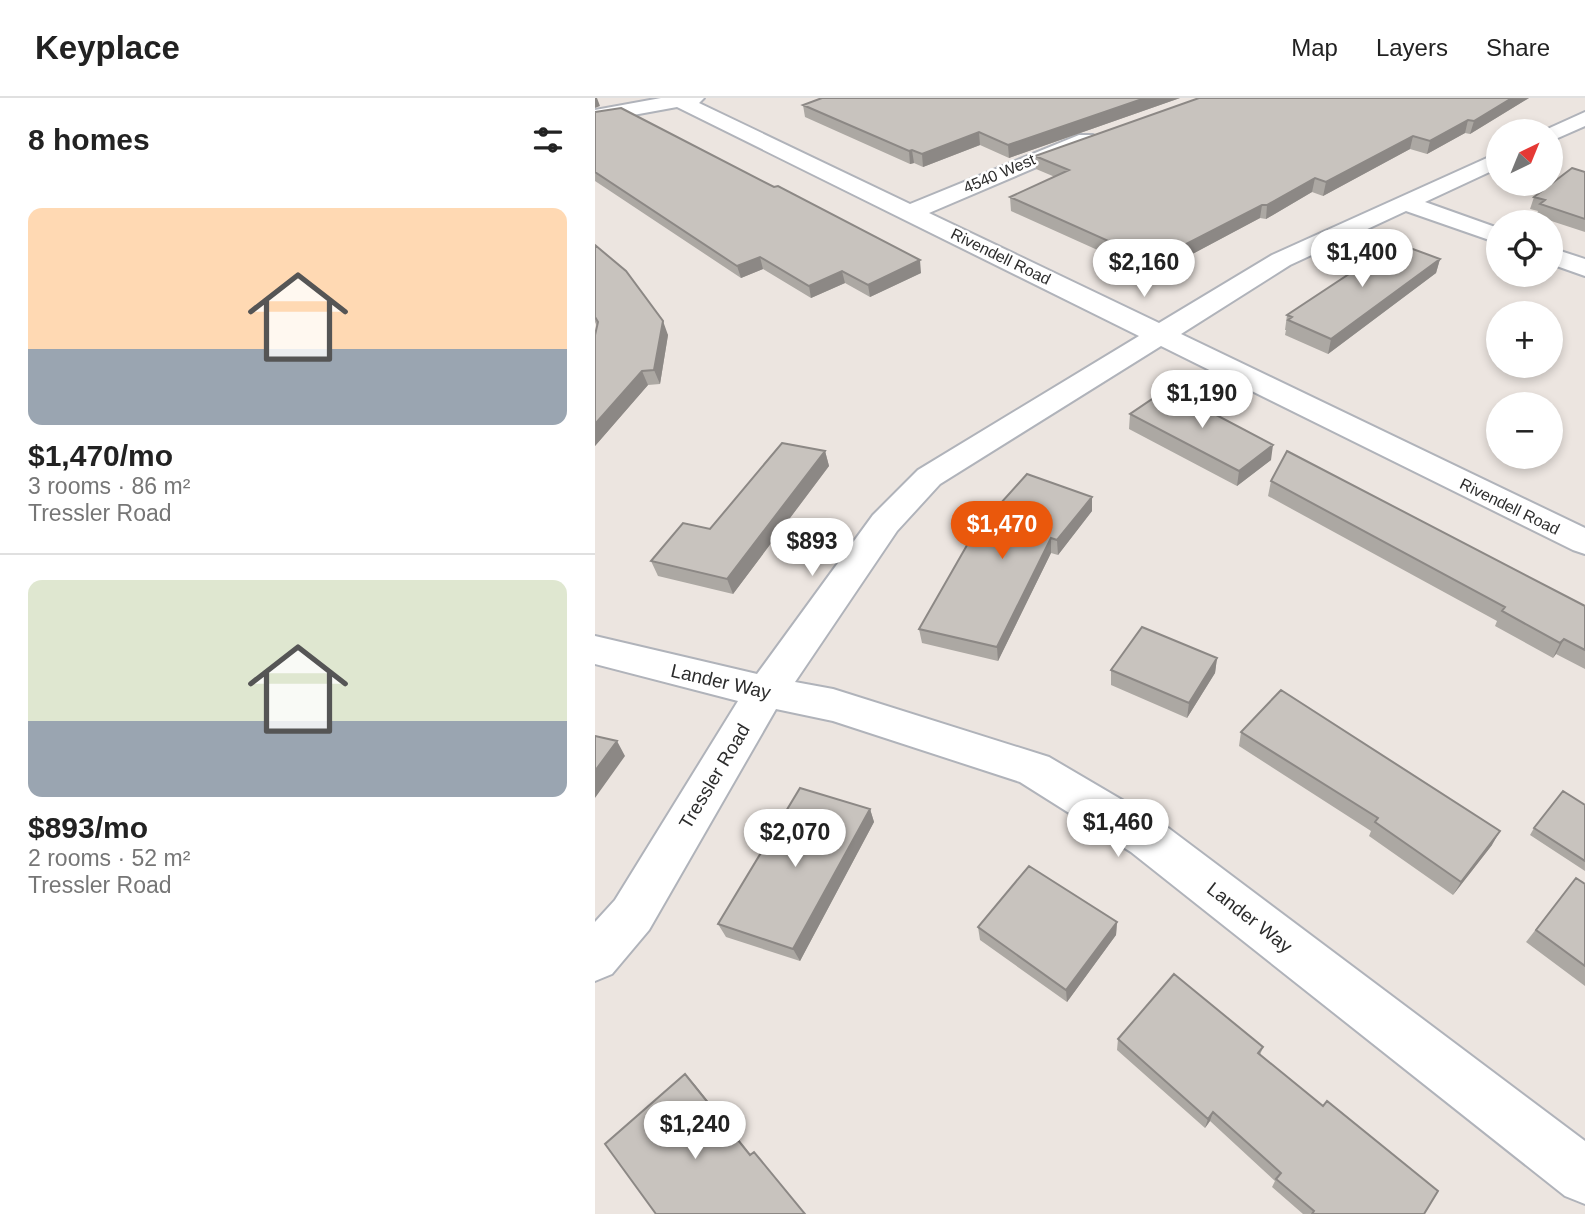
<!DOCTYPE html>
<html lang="en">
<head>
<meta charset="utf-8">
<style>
  :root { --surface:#fff; --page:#f2f2f2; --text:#222; --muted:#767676; --line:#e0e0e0; --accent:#ea580c }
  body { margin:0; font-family:Helvetica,sans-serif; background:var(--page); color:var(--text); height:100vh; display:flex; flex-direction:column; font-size:26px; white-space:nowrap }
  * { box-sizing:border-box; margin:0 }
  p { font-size:23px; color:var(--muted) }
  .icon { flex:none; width:38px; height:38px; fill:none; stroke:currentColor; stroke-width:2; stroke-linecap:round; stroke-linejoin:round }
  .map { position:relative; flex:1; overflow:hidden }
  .side { display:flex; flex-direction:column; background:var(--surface); width:595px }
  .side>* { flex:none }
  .needle { width:46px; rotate:43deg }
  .fabs { position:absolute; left:891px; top:21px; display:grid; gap:14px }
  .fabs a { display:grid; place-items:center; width:77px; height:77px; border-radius:50%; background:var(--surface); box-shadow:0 4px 10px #0003; font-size:35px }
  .price { position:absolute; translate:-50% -60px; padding:0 16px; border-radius:24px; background:#fff; color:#222; font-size:23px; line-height:46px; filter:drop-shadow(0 2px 4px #0008) }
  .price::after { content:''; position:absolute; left:50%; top:42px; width:21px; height:16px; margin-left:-10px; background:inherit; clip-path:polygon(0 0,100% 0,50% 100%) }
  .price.on { background:var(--accent); color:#fff }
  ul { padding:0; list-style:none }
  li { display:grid; align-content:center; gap:14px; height:371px; padding:0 28px }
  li+li { border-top:2px solid var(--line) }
  li span { display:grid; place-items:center; height:217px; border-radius:14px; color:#555 }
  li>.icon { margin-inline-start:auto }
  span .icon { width:126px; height:126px; fill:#fffc; stroke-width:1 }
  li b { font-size:30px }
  h2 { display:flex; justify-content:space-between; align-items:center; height:84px; padding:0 28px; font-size:30px }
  header { display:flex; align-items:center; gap:42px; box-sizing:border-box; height:98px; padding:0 35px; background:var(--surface); border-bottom:2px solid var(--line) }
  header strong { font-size:33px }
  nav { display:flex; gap:38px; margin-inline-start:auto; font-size:24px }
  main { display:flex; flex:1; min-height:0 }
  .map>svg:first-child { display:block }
</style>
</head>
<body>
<header>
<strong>Keyplace</strong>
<nav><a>Map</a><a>Layers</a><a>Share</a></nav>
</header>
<main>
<section class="side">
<h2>8 homes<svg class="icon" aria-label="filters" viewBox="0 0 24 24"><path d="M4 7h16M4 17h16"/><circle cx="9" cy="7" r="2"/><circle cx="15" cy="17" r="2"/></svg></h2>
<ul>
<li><span style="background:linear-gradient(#ffd9b3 65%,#9aa5b1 0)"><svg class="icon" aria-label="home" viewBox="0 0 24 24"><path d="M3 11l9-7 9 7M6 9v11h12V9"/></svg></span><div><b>$1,470/mo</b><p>3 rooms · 86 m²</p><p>Tressler Road</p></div></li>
<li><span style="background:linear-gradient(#dfe7d0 65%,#9aa5b1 0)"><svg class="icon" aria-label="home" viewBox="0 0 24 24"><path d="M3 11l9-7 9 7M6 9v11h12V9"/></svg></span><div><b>$893/mo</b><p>2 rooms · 52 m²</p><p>Tressler Road</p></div></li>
</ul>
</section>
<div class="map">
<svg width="990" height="1116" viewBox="0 0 990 1116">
  <rect width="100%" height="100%" fill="#ece5e0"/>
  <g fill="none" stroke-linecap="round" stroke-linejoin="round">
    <defs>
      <path id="minor" d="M66,0H109L104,5L315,106L484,37H498L502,41L498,45L334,115L564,225L677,157L903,55V70L830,104L903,130V145L811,113L695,167L586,236L990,430V456L978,452L566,248L345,386L302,433L200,584L238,591L454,659L568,726L990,1043V1106L970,1098L536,754L425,684L238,623L181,611L54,832L17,876L0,883V824L20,802L143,603L0,566V538L162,576L278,417L323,372L544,238L82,9L0,24V12Z
        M990,14V28L956,43V33H948Z
        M956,150L990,161V178L956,166Z"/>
    </defs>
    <use href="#minor" stroke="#b0b3ba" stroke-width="4"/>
    <use href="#minor" fill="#fff" fill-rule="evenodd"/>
  </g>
  <path fill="#aca8a3" d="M227,0H585L414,60L385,47L328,69L319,65L315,66L210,19L208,7Z
    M934,0L875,36L870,35L832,56L815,51L728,98L717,94L671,121L665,120L558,177L416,113L415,99L460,79L441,71L440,58Z
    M0,14L326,175L275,199L250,185L216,200L168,171L146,180L0,83Z
    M990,74V134L941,118L943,113L935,111L939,99Z
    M0,147L73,237L65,286L53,287L0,348V237L2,228L0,224Z
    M845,161L841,175L733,256L690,237L691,232H690L692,217L757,174L758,169Z
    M535,316L676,362L642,388L534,331Z
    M230,353L234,368L138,496L63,478L56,463L115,431Z
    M676,383L990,508V571L961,556L958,560L900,528L902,523L673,398Z
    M497,413L463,457L456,455L403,563L327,545L324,531L396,416Z
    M622,560L620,575L592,620L516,587V572Z
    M646,634L897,747L858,797L774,738L776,733L644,648Z
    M990,707V773L935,737L939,730Z
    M275,711L279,724L205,863L131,839L123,826Z
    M981,780L990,786V888L931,844Z
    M522,824L521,837L472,904L385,842L383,829Z
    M523,941L668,949L665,957L829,1116H708L677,1089L680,1083L615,1023L610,1030L522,952Z"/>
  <path fill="#8c8885" d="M0,0H2L5,8L0,10Z
    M550,0H585L414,60L413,47Z
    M917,0H934L875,36L879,23Z
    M873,22L870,35L832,56L835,43Z
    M384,34L385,47L328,69L327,56Z
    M818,38L815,51L728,98L731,84Z
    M317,52L319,65L315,66L314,53Z
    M720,80L717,94L671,121L672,107Z
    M667,107L665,120L558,177V163Z
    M165,159L168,171L146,180L142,168Z
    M845,161L841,175L733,256L736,241Z
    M325,162L326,175L275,199L273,187Z
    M247,173L250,185L216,200L214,188Z
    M68,223L73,237L65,286L59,272Z
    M47,273L53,287L0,348V326Z
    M678,347L676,362L642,388L644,373Z
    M230,353L234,368L138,496L132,481Z
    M497,399V413L463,457L462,442Z
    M456,440V455L403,563L402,549Z
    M969,541L961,556L958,560L965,545Z
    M622,560L620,575L592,620L594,605Z
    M22,643L30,658L0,700V673Z
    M275,711L279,724L205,863L198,851Z
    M905,733L897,747L858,797L866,784Z
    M522,824L521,837L472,904L471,892Z
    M90,976L100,987L163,1066L155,1057Z
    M618,1014L615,1023L610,1030L613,1021Z"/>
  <path fill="#c8c3be" stroke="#8c8885" stroke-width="2" d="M227,0H550L413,47L384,34L327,56L317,52L314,53L208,7Z
    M604,0H917L879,23L873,22L835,43L818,38L731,84L720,80L672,107H667L558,163L415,99L474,72L440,58Z
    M26,10L179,89L183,88L325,162L273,187L247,173L214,188L165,159L142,168L0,74V14Z
    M977,70L990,74V121L945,106L950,102L939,99Z
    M796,143L845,161L736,241L693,222L697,219L692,217L763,170L758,169Z
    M0,147L31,173L68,223L59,272L47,273L0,326V237L3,224L0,219Z
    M572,291L678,347L644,373L535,316Z
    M187,345L230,353L132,481L56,463L88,425L115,431Z
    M692,353L990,508V552L969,541L965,545L907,513L910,509L676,383Z
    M432,376L497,399L462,442L456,440L402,549L324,531L391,414L396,416Z
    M547,529L622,560L594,605L516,572Z
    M686,592L905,733L866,784L780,724L783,720L646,634Z
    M0,638L22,643L0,673Z
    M205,690L275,711L198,851L123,826Z
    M968,693L990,707V763L939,730Z
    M434,768L522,824L471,892L383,829Z
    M981,780L990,786V868L941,832Z
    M579,876L668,949L663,955L728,1008L732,1003L843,1093L829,1116H717L719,1113L681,1081L686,1075L618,1014L613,1021L523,941Z
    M90,976L155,1057L159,1054L210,1116H61L10,1046Z"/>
  <g text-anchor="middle" stroke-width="5" stroke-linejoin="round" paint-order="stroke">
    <g font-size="16" fill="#2c2c2c" stroke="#fff">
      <text transform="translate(404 75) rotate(-23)" y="6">4540 West</text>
      <text transform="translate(406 158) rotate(26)" y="6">Rivendell Road</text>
      <text transform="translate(915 408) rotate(26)" y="6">Rivendell Road</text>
    </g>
    <g font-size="19" fill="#2c2c2c" stroke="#fff">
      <text transform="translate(126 583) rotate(13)" y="7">Lander Way</text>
      <text transform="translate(119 678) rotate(-59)" y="7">Tressler Road</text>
      <text transform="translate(655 819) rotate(38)" y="7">Lander Way</text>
    </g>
  </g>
</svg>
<div class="fabs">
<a><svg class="needle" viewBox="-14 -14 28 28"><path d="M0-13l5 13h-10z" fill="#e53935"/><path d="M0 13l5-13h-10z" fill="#767676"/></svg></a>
<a><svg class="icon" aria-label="locate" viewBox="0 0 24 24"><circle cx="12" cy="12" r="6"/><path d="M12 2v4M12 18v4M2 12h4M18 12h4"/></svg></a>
<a>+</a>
<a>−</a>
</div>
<b class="price" style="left:767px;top:191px">$1,400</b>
<b class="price" style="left:549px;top:201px">$2,160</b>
<b class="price" style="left:607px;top:332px">$1,190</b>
<b class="price on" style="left:407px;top:463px">$1,470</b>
<b class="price" style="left:217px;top:480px">$893</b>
<b class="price" style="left:523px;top:761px">$1,460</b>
<b class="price" style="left:200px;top:771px">$2,070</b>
<b class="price" style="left:100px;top:1063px">$1,240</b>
</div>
</main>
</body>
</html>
